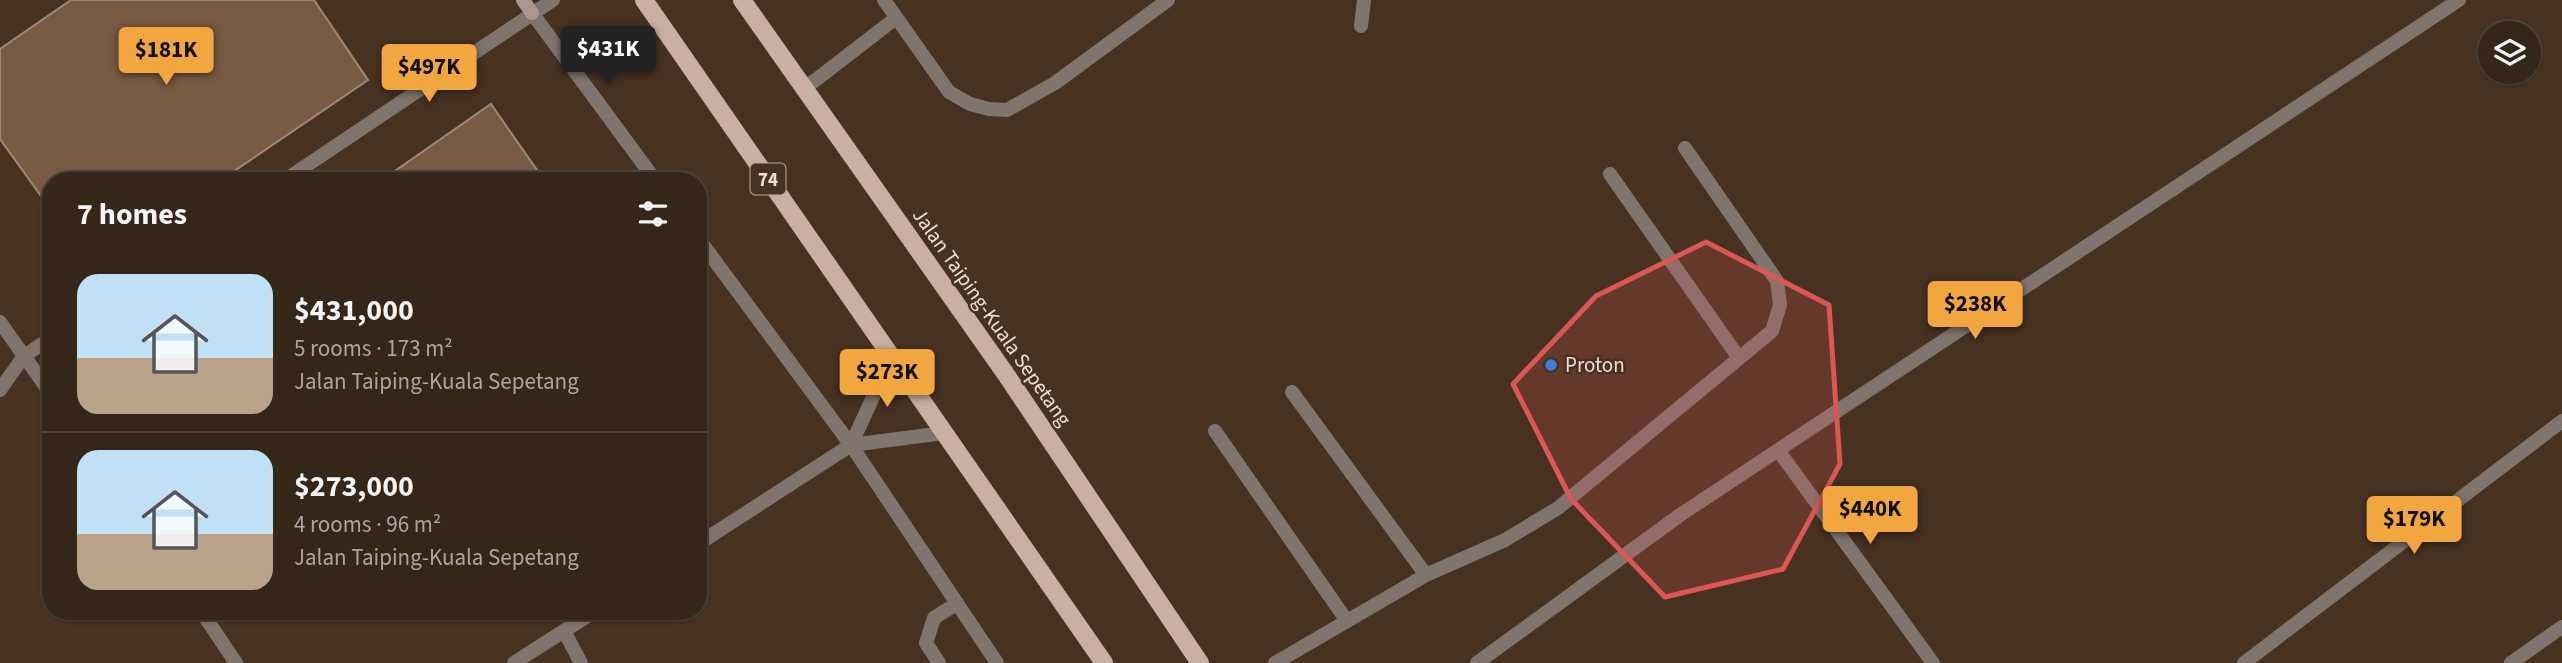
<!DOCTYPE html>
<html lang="en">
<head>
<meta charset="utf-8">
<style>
  :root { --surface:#35261a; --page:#403227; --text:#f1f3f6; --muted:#aaa5a2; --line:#4f4339; --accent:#f1a63f }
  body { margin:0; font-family:"Source Sans 3",sans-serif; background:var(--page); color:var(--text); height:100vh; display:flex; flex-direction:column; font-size:26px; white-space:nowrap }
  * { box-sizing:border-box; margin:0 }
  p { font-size:23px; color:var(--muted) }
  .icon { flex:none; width:38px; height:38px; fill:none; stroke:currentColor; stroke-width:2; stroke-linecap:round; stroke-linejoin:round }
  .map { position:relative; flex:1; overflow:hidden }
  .drawer { position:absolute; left:42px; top:172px; width:665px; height:448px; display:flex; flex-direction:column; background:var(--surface); border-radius:28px; box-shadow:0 2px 5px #0004,0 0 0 2px var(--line) }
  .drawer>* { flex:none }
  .controls { position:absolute; left:2478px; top:21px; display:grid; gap:14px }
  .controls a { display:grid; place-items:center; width:63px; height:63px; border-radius:50%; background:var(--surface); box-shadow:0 2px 5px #0004,0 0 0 2px var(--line); font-size:35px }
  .price { position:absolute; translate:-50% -60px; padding:0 16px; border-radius:7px; background:var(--accent); color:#111; font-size:23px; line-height:46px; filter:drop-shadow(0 2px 4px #0008) }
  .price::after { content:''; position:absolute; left:50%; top:42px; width:21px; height:16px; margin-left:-10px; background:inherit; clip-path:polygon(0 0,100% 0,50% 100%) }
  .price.active { background:#222; color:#fff }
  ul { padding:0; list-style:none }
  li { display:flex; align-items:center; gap:21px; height:175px; padding:0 35px }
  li+li { border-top:2px solid var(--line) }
  li span { display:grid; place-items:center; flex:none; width:196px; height:140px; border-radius:21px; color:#555 }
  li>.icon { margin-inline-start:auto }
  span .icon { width:84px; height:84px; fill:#fffc; stroke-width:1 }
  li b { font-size:30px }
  h2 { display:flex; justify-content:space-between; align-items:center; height:84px; padding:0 35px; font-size:30px }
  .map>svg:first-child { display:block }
</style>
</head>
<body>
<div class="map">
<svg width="2562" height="663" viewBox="0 0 2562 663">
  <rect width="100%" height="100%" fill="#473222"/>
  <path fill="#785a43" stroke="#a18876" stroke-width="2" d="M71,0H314L368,80L221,180H51V210L0,139V49Z
    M491,104L544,180H382Z"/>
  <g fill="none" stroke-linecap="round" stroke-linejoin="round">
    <path stroke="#80746e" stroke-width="14" d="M884,0L949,92L970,104L989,109L1007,110L1055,83L1168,0
      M804,89L896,18
      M1610,174L1739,358
      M1292,392L1426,575L1505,540L1558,508L1772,331L1780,305L1777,281L1685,148
      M1215,431L1347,621
      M851,445L997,663
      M939,663L926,643L934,618L956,604
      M1275,663L1426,575"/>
    <path stroke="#80746e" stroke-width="14" d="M532,13L655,180
      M1361,26L1364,0
      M285,180L553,0
      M698,238L851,445
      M0,322L51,394
      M0,390L24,356L51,338
      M851,445L891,358
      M1778,450L1933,663
      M698,544L851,445L944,433
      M201,611L236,663
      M564,631L581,663
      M514,663L595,611
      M1477,663L1680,515L2459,0
      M2244,663L2562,421
      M2511,663L2562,627"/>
    <path stroke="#a9968c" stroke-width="14" d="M523,0L532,13"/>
    <path stroke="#c9b0a3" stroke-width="18" d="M644,0L1104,663
      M742,0L1005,373L1200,663"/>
  </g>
  <path fill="#dc5653" fill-opacity="0.2" stroke="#dc5653" stroke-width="5" stroke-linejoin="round" d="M1706,242L1829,305L1840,464L1783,569L1665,597L1571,499L1513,384L1596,296Z"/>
  <circle fill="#3f7fe0" stroke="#473222" stroke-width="2.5" cx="1551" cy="365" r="7"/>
  <g text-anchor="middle" stroke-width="5" stroke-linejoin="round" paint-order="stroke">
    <rect fill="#473222" stroke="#baaa9f" stroke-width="2" x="750.5" y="163.5" width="35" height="31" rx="5"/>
    <g font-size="19" font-weight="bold" fill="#ecded4">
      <text x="768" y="186">74</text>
    </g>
    <g font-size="21" fill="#ecded4" stroke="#473222">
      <text transform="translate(992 317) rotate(55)" y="7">Jalan Taiping-Kuala Sepetang</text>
    </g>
    <g font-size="21" fill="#ecded4" stroke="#473222" text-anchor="start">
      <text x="1565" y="372">Proton</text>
    </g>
  </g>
</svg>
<div class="controls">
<a><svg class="icon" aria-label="layers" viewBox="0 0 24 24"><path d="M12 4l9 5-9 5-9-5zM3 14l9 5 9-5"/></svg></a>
</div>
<b class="price active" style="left:608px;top:86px">$431K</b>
<b class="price" style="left:166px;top:87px">$181K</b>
<b class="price" style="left:429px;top:104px">$497K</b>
<b class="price" style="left:1975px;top:341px">$238K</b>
<b class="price" style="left:887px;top:409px">$273K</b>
<b class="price" style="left:1870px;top:546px">$440K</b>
<b class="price" style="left:2414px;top:556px">$179K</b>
<section class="drawer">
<h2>7 homes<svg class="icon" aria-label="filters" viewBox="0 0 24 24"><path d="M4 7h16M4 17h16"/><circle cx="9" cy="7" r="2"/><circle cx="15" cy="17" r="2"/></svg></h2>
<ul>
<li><span style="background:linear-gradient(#bfe0f5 60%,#b9a48a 0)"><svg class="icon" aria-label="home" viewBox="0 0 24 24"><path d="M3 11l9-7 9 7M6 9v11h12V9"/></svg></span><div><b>$431,000</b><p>5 rooms · 173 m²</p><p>Jalan Taiping-Kuala Sepetang</p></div></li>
<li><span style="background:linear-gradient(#bfe0f5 60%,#b9a48a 0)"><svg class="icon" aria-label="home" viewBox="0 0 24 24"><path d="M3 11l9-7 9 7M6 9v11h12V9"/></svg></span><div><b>$273,000</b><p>4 rooms · 96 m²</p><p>Jalan Taiping-Kuala Sepetang</p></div></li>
</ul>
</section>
</div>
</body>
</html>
